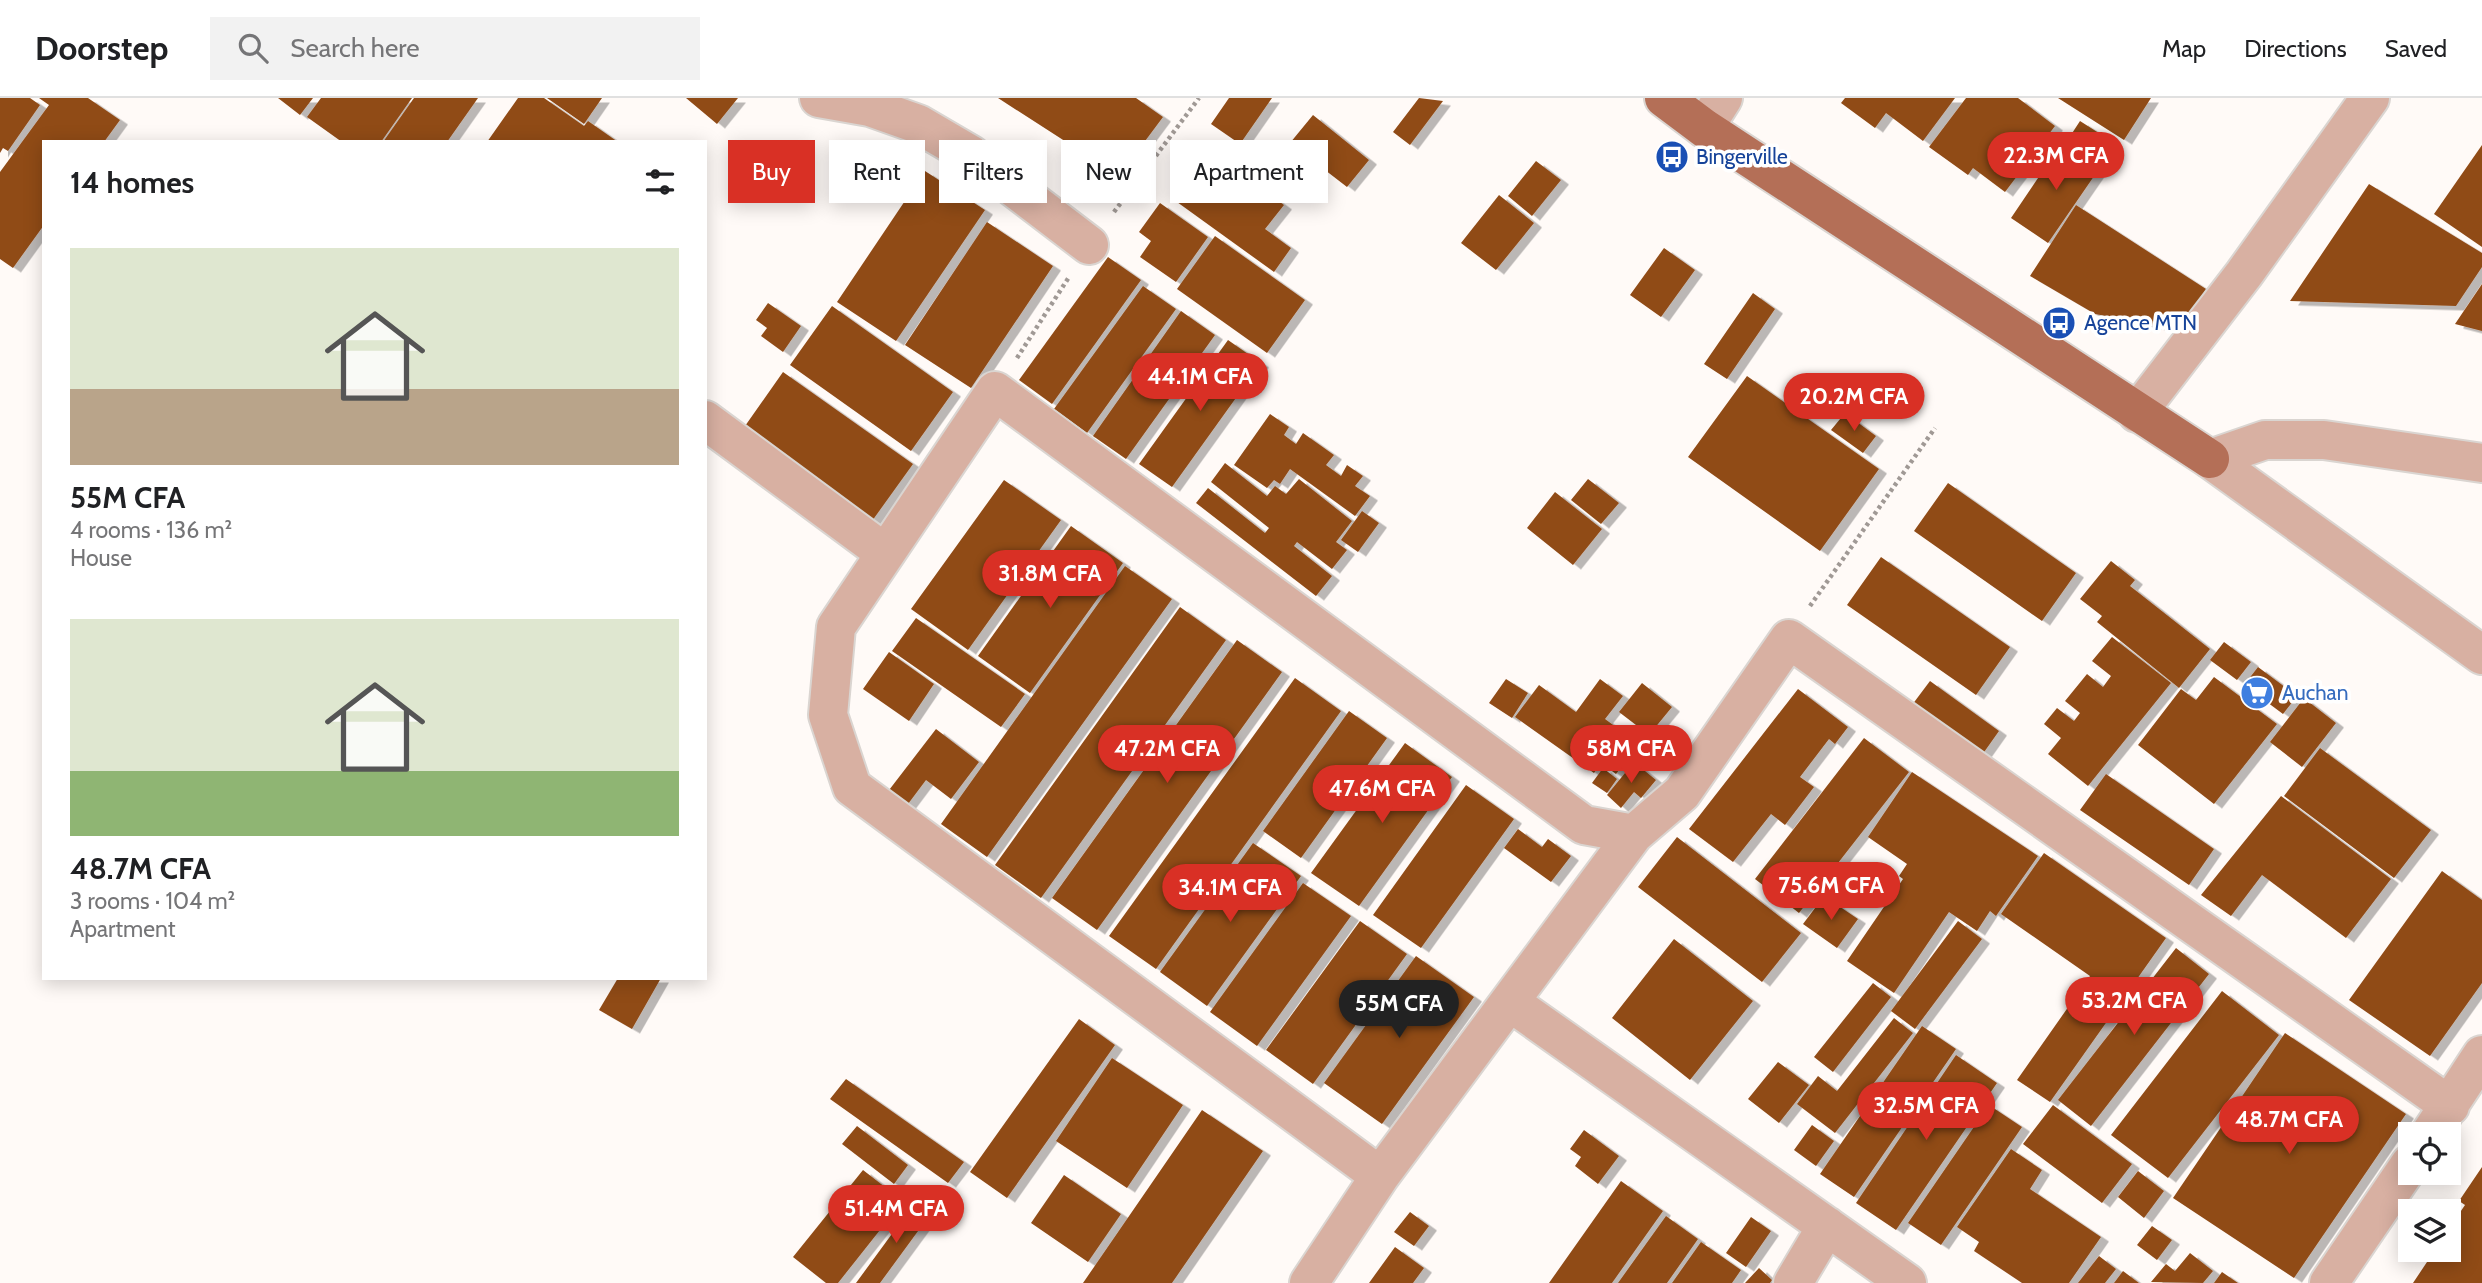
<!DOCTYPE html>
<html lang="en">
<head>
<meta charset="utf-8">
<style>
  :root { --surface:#fff; --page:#f2f2f2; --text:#202124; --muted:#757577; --line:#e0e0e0; --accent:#d93025 }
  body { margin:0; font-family:Cabin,sans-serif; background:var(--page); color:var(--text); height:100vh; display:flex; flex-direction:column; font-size:26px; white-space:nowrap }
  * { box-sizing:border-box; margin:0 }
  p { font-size:23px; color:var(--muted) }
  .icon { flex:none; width:38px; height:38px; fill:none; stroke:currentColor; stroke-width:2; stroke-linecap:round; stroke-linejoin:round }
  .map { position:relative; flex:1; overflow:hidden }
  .sheet { position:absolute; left:42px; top:42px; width:665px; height:840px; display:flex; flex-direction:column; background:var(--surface); border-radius:0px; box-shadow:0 4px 18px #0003 }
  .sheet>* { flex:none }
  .hud { position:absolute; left:728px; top:42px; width:665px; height:63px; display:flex; gap:14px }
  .buttons { position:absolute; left:2398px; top:1024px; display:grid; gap:14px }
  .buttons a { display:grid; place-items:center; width:63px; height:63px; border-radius:0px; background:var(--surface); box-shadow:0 4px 18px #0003; font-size:35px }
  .price { position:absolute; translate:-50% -60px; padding:0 16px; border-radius:24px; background:var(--accent); color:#fff; font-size:23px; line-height:46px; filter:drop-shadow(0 2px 4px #0008) }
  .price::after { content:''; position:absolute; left:50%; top:42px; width:21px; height:16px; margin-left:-10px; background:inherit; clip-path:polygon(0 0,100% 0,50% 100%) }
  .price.selected { background:#222; color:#fff }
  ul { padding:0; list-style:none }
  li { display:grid; align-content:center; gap:14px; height:371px; padding:0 28px }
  li span { display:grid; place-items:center; height:217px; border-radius:0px; color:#555 }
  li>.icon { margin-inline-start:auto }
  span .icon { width:126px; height:126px; fill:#fffc; stroke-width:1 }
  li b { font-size:30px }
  h2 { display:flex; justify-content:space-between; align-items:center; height:84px; padding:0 28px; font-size:30px }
  .pill { padding:0 24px; border-radius:0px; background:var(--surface); box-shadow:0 4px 18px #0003; font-size:24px; line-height:63px }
  .pill.selected { background:var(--accent); color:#fff }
  header { display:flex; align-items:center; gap:42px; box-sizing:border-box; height:98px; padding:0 35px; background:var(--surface); border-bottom:2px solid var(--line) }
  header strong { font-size:33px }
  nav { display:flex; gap:38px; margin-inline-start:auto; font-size:24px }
  .search { width:490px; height:63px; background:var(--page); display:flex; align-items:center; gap:18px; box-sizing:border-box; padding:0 24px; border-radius:0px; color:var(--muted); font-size:26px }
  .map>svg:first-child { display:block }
</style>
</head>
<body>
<header>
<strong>Doorstep</strong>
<div class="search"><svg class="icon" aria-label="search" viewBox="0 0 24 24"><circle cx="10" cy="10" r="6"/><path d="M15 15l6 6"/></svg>Search here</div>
<nav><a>Map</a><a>Directions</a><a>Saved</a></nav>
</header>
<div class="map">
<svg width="2482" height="1185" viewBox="0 0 2482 1185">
  <defs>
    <filter id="shadow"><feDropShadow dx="8" dy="4.5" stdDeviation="0" flood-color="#0004"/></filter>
  </defs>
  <rect width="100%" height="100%" fill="#fffaf7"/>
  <path fill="#904b18" filter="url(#shadow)" d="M0,0H30L40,7L8,53L3,50L0,55Z
    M39,0H88L120,22L104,44H44V127L13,170L0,161V74L49,7Z
    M278,0H313L300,17Z
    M321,0H412L381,44H342L307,19Z
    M414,0H478L447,44H383Z
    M518,0H544L584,28L588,23L618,44H487Z
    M547,0H602L584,26Z
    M686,0H738L717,26Z
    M998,0H1136L1163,19L1119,78Z
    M1229,0H1272L1240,46L1211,26Z
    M1419,0L1443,3L1410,47L1393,34Z
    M1845,0H1955L1923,43L1886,15L1875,30L1841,5Z
    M1966,0H2018L2055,28L2005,94L1973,70L1968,77L1929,49Z
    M2058,0H2151L2124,42Z
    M1313,17L1369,62L1347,89L1290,45Z
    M2080,23L2116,46L2103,66L2067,43Z
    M2063,43L2101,68L2048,145L2011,120Z
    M2482,47V149L2434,116Z
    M1536,63L1561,82L1532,118L1508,98Z
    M1236,71L1284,107L1265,131L1291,150L1274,174L1177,104L1198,77L1219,93Z
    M925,73L985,112L896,243L837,204Z
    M2369,86L2482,155V169L2456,208L2290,203Z
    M1499,97L1534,125L1496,172L1461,145Z
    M1160,105L1208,139L1176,184L1140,159L1151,143L1139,134Z
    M2076,107L2206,191L2182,232L2095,216L2030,178Z
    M987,124L1053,168L971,290L905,247Z
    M1215,138L1305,202L1267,255L1177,191Z
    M1664,150L1695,172L1661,219L1630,197Z
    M1108,159L1141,182L1052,306L1019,282Z
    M2482,186V233L2455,226Z
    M1143,188L1176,211L1087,335L1054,311Z
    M1753,195L1775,211L1727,281L1704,266Z
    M768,205L801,228L783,254L761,238L767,230L756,222Z
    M832,208L953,294L911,353L790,267Z
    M1181,213L1215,237L1126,361L1093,338Z
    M1228,242L1261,265L1172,389L1139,366Z
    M783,274L913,366L867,430L738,338Z
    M1747,278L1879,371L1820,453L1688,359Z
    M1845,315L1876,338L1863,355L1831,332Z
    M1270,316L1289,329L1284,337L1296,346L1303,335L1334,357L1326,367L1341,378L1347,367L1363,378L1355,388L1370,398L1355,418L1290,371L1280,386L1274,382L1267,390L1234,367Z
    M1225,365L1267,398L1275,388L1286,396L1299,381L1352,423L1336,444L1347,452L1332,471L1297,444L1294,448L1332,478L1316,498L1196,405L1208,390L1265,435L1269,430L1211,384Z
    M1588,381L1619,405L1601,426L1571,402Z
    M1004,382L1061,422L968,552L911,511Z
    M1948,385L2076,475L2042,523L1914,433Z
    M1555,394L1602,431L1573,467L1527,430Z
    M1362,413L1379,425L1358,454L1341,442Z
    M1071,428L1123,465L1030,595L978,558Z
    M1881,459L2010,549L1976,597L1847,507Z
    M2111,463L2135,482L2130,488L2210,551L2179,590L2097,524L2102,518L2080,501Z
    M1125,468L1172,501L987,759L941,726Z
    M1180,509L1226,542L1041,800L995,767Z
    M916,520L1025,596L1001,629L892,553Z
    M2112,539L2171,585L2088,688L2048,656L2061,640L2044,626L2057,610L2074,623L2080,615L2065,603L2087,576L2103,589L2111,578L2092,563Z
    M1237,542L1282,574L1097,832L1052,800Z
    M2224,544L2251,564L2237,582L2210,562Z
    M889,554L934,586L909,623L863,591Z
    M2258,569L2297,598L2283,616L2244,587Z
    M2214,579L2277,626L2214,706L2138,647L2181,591L2196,602Z
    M1295,580L1341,613L1156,871L1109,838Z
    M1506,581L1528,595L1512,620L1489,605Z
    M1600,581L1623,598L1605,621L1639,646L1616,676L1601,665L1594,675L1515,619L1539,587L1576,614Z
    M1930,583L1999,633L1982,657L1912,607Z
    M1642,585L1672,609L1649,637L1619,614Z
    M1798,591L1848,629L1835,646L1829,641L1800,679L1814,689L1785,727L1771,716L1733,764L1689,731Z
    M2304,600L2336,625L2302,669L2270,644Z
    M1349,613L1387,640L1301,760L1263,733Z
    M936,631L979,664L951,701L926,682L905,710L886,696Z
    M1864,640L1909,674L1799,815L1755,781Z
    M1405,645L1452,679L1359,808L1311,775Z
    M2320,650L2431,732L2394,780L2284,698Z
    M1634,664L1656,682L1641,700L1634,694L1621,710L1607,697Z
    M1603,670L1617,681L1607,695L1592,685Z
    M1912,674L2038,758L1996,818L1990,813L1977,833L1949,814L1894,895L1847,863L1903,781L1899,778L1907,766L1868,739Z
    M2106,676L2214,751L2189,787L2080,712Z
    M1466,687L1514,721L1421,850L1373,817Z
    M2281,698L2391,781L2346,840L2262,777L2231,818L2201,797Z
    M1518,731L1542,749L1548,741L1571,758L1551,784L1504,750Z
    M1677,739L1801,835L1762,884L1638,789Z
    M1253,745L1301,778L1207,908L1160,874Z
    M2044,755L2166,840L2050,1004L2017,982L2090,878L2001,816Z
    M2442,773L2482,802V885L2430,958L2349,902Z
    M1303,785L1351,818L1257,948L1210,914Z
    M1824,798L1858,821L1837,850L1803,826Z
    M1360,823L1407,856L1313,986L1266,952Z
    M1958,823L1982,841L1915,931L1891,913Z
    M1674,841L1753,903L1690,982L1612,920Z
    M2176,850L2209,876L2091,1028L2058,1002Z
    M1416,858L1474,899L1382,1026L1324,985Z
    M618,880H661L632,931L599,912Z
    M1873,885L1891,899L1833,974L1814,959Z
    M2222,893L2279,937L2168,1080L2111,1037Z
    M1894,920L1913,935L1835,1035L1797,1006L1818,978L1837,993Z
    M1079,921L1115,947L1007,1100L970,1074Z
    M1922,928L1956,951L1854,1099L1820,1076Z
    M2285,935L2406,1016L2294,1180L2173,1100Z
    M1956,957L1997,985L1896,1132L1856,1105Z
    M1112,960L1183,1007L1127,1090L1056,1043Z
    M1778,964L1809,987L1779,1025L1748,1001Z
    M846,981L964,1064L948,1085L830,1001Z
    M1989,1007L2022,1029L1941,1147L1908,1125Z
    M2053,1007L2132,1066L2102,1105L2023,1046Z
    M1202,1012L1263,1053L1172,1185H1083Z
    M1812,1027L1834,1043L1816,1068L1794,1052Z
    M857,1028L908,1067L894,1086L842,1046Z
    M1584,1032L1619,1058L1598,1086L1575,1068L1581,1059L1570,1051Z
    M2011,1051L2042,1072L2030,1091L2101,1139L2069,1185H2022L1974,1153L1979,1144L1957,1129Z
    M2482,1069V1185H2413L2435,1152H2448V1132L2465,1107L2459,1103Z
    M863,1072L903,1103L838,1185H826L793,1159Z
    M2138,1073L2164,1093L2144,1120L2118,1099Z
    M1064,1077L1121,1116L1088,1164L1031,1125Z
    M1621,1083L1663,1113L1612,1185H1549Z
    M916,1103L932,1114L880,1185H856Z
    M1410,1114L1429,1128L1414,1148L1394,1134Z
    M1666,1118L1698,1141L1667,1185H1618Z
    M1751,1119L1771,1133L1746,1169L1726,1155Z
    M2152,1128L2172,1142L2157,1162L2137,1147Z
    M1701,1144L1741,1172L1732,1185H1672Z
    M1395,1149L1424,1170L1413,1185H1369Z
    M2190,1155L2213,1173L2203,1185L2151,1184L2166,1166L2175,1173Z
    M2099,1158L2116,1171L2105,1185H2078Z
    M1759,1170L1772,1182L1770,1185H1745Z
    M2123,1173L2139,1185H2114Z
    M2222,1174L2238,1185H2214Z"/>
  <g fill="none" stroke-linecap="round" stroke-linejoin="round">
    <defs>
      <path id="minor" d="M819,0L870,9L918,26L971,57L1089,147
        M1704,30L1723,0
        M2137,315L2244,176L2370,0
        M705,322L885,455
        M2210,361L2482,557
        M2210,361L2265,342H2324L2482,365
        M1510,904L1907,1185
        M2430,1036L2482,957
        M1380,1078L852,689L828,617L836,529L995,293L1584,727L1634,736L1682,695L1789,541L2450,1008
        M1309,1185L1380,1078L1634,736
        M1793,1185L1827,1128
        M2329,1185L2410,1066"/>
      <path id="major" d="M1664,0L1704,30L2210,361"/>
    </defs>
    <use href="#minor" stroke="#dad5d1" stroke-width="42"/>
    <use href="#major" stroke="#dad5d1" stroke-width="42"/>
    <path stroke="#a09995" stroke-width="4.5" stroke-dasharray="3.5 3.5" stroke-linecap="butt" d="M1114,114L1199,0
      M1017,260L1069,179
      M1810,508L1935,330"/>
    <use href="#minor" stroke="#d8b0a2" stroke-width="38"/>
    <use href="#major" stroke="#b46f57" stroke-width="38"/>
  </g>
  <defs>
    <symbol id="bus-disc" viewBox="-11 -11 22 22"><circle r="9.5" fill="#1a4fb4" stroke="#fff"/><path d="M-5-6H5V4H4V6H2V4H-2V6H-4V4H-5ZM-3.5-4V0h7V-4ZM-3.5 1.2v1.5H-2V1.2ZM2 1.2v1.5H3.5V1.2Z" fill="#fff"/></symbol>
    <symbol id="supermarket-disc" viewBox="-11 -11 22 22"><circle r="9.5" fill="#3f7fe0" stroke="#fff"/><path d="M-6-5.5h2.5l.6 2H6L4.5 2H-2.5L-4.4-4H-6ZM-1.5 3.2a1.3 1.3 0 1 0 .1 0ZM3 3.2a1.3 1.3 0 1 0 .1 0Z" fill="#fff"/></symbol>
  </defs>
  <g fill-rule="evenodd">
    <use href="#bus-disc" x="1653" y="40" width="38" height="38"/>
    <use href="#bus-disc" x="2040" y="206" width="38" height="38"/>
    <use href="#supermarket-disc" x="2238" y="576" width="38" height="38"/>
  </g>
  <g text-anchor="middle" stroke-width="7" stroke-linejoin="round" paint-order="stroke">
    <g font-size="21" fill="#164399" stroke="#fff" text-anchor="start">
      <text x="1696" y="66">Bingerville</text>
      <text x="2084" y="232">Agence MTN</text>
    </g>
    <g font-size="21" fill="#366cbe" stroke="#fff" text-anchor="start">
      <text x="2282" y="602">Auchan</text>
    </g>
  </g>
</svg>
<div class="buttons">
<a><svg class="icon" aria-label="locate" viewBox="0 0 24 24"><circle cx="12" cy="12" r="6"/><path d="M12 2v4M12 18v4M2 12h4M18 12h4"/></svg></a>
<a><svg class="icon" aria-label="layers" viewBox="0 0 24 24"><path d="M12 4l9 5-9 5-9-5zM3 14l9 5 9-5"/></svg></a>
</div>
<b class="price" style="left:2056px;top:94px">22.3M CFA</b>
<b class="price" style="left:1200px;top:315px">44.1M CFA</b>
<b class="price" style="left:1854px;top:335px">20.2M CFA</b>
<b class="price" style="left:1050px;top:512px">31.8M CFA</b>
<b class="price" style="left:1167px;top:687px">47.2M CFA</b>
<b class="price" style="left:1631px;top:687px">58M CFA</b>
<b class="price" style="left:1382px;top:727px">47.6M CFA</b>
<b class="price" style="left:1831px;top:824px">75.6M CFA</b>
<b class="price" style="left:1230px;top:826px">34.1M CFA</b>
<b class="price" style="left:2134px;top:939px">53.2M CFA</b>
<b class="price selected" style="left:1399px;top:942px">55M CFA</b>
<b class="price" style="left:1926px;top:1044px">32.5M CFA</b>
<b class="price" style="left:2289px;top:1058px">48.7M CFA</b>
<b class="price" style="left:896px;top:1147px">51.4M CFA</b>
<div class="hud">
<a class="pill selected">Buy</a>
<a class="pill">Rent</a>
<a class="pill">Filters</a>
<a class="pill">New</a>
<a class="pill">Apartment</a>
</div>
<section class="sheet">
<h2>14 homes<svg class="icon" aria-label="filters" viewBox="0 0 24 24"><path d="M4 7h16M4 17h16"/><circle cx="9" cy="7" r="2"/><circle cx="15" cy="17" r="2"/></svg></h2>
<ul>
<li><span style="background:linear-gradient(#dfe7d0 65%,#b9a48a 0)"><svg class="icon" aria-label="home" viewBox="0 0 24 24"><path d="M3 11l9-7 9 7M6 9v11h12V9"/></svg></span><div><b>55M CFA</b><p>4 rooms · 136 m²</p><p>House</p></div></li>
<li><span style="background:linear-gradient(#dfe7d0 70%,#8fb573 0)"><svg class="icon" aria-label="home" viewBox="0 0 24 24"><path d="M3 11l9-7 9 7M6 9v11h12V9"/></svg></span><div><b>48.7M CFA</b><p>3 rooms · 104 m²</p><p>Apartment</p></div></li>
</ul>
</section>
</div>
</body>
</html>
